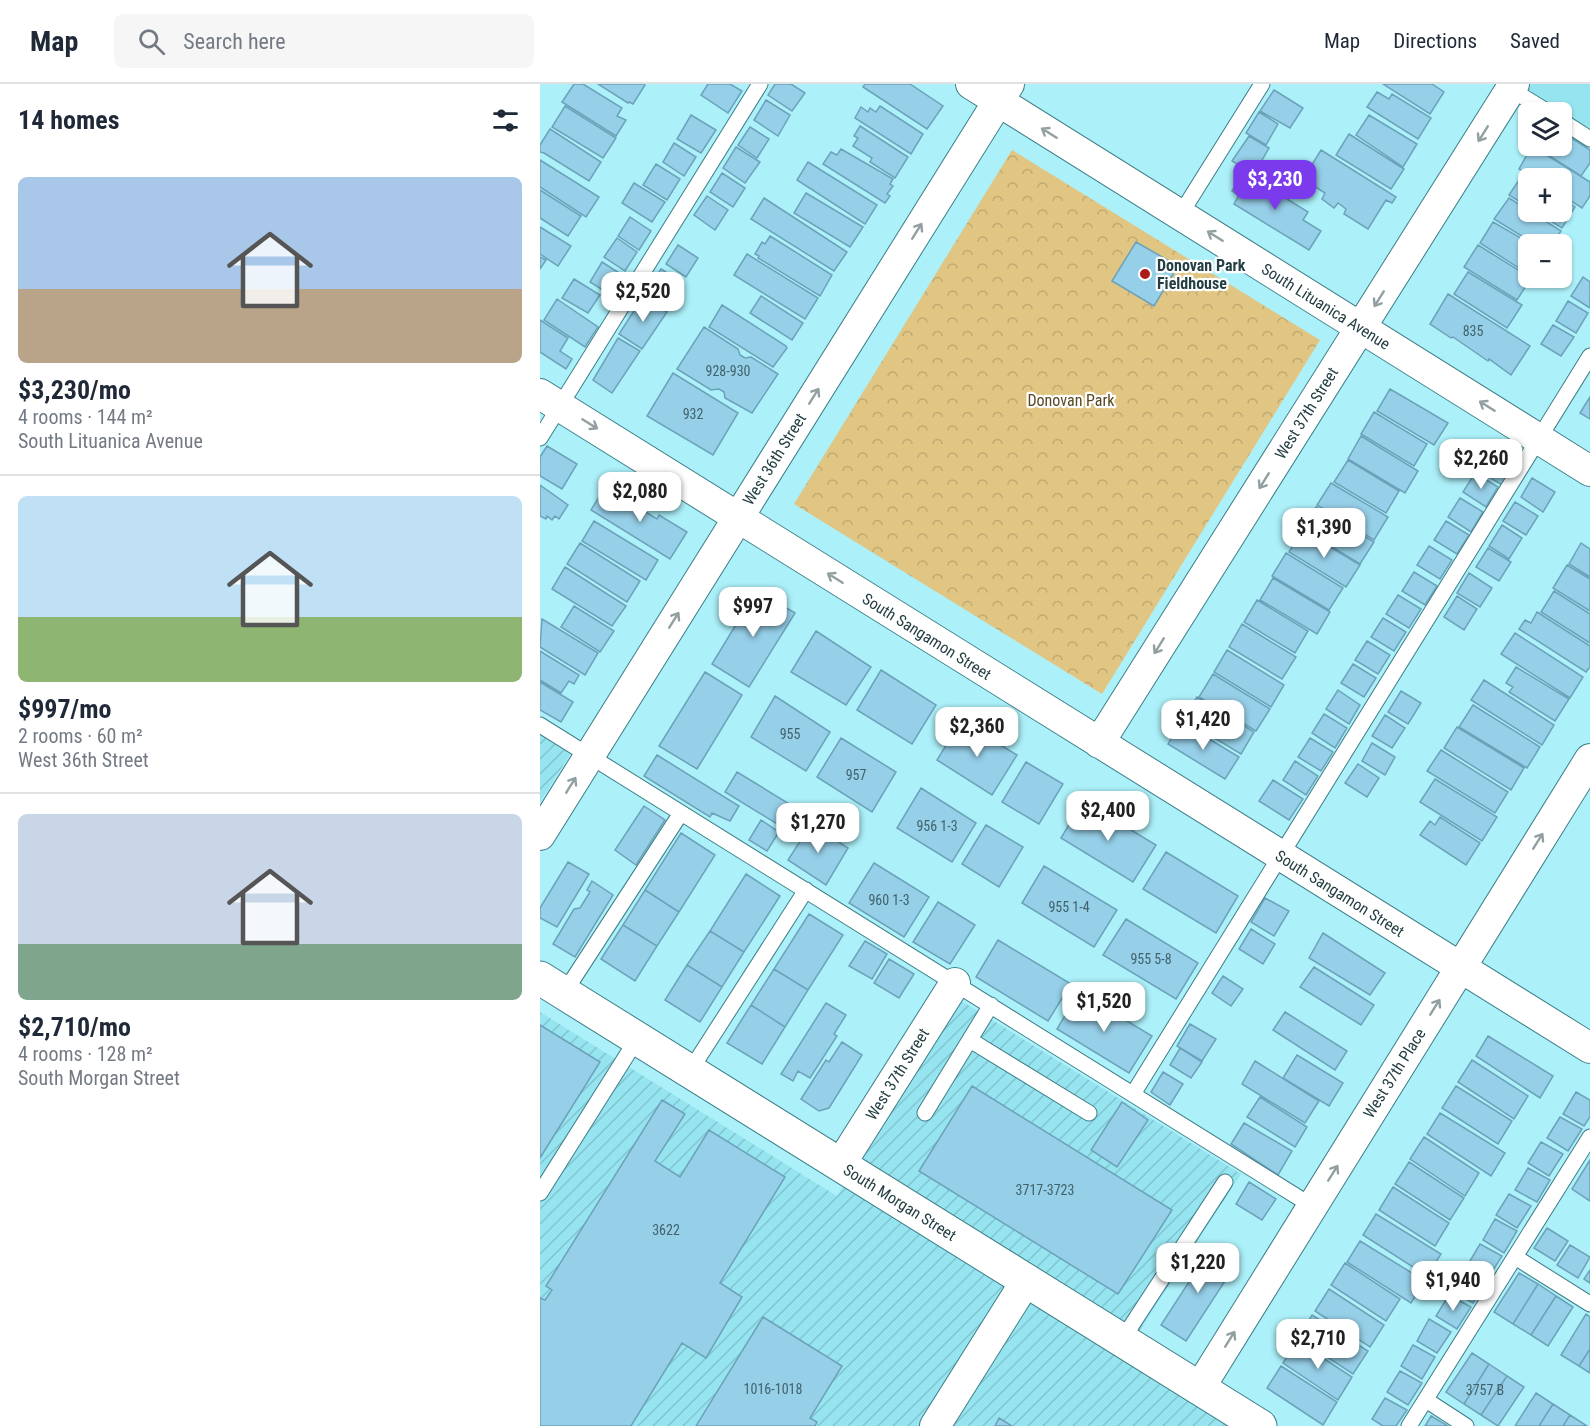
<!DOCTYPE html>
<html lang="en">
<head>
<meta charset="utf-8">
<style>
  :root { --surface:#fff; --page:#f6f6f7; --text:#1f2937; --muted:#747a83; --line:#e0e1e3; --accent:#7c3aed }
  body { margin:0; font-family:"Roboto Condensed",sans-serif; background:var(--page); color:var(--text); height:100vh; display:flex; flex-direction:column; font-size:22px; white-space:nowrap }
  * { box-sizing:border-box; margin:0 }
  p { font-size:20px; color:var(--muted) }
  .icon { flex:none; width:33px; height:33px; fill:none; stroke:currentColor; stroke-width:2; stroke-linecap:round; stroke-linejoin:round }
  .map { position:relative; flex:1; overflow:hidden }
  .side { display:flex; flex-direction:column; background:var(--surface); width:540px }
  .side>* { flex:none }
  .buttons { position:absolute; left:978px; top:18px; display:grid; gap:12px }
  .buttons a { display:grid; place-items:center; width:54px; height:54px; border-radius:9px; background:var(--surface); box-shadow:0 2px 4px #0004; font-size:30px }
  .price { position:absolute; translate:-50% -51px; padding:0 14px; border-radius:12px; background:#fff; color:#222; font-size:20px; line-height:39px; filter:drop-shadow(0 2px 3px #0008) }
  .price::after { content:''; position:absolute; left:50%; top:36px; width:18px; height:14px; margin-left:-9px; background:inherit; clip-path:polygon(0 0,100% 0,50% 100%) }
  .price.active { background:var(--accent); color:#fff }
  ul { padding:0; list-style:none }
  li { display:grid; align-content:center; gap:12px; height:318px; padding:0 18px }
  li+li { border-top:2px solid var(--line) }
  li span { display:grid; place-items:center; height:186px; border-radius:9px; color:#555 }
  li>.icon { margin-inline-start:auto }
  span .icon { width:108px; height:108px; fill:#fffc; stroke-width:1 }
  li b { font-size:26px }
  h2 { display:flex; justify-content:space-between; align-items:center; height:72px; padding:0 18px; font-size:26px }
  header { display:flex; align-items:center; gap:36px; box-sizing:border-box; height:84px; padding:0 30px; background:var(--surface); border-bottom:2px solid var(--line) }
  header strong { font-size:28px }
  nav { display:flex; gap:33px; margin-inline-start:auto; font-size:21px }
  .search { width:420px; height:54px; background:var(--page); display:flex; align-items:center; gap:15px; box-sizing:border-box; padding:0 21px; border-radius:9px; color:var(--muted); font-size:22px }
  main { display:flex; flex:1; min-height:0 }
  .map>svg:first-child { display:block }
</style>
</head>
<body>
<header>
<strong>Map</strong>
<div class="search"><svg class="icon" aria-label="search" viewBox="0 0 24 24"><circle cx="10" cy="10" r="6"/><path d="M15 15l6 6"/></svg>Search here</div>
<nav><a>Map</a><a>Directions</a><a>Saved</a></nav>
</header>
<main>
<section class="side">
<h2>14 homes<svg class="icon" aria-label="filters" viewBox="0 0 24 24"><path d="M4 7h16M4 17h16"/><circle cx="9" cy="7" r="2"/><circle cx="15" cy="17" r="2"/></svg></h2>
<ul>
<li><span style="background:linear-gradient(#a9c7e8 60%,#b9a48a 0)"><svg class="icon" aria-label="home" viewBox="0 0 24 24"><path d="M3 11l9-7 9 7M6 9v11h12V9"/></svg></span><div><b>$3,230/mo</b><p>4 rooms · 144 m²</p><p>South Lituanica Avenue</p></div></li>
<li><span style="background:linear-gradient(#bfe0f5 65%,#8fb573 0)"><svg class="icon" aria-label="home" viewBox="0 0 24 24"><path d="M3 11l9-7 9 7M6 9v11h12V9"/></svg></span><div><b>$997/mo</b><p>2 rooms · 60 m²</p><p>West 36th Street</p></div></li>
<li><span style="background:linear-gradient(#c9d6e8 70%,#7fa58c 0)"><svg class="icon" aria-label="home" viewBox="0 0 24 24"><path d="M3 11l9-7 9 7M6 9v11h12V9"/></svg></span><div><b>$2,710/mo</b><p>4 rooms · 128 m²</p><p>South Morgan Street</p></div></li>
</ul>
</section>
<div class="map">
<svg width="1050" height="1342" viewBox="0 0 1050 1342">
  <defs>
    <pattern id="industrial-furrows" width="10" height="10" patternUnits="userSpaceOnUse" patternTransform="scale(1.5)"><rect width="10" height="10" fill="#96e4f0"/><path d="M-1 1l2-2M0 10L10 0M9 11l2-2" fill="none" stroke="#81c5cf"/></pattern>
    <pattern id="park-crowns" width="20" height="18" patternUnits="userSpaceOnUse" patternTransform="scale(1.5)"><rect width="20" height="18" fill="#e0c583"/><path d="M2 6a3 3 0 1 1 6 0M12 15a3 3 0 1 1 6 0" fill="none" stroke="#c0aa72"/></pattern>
  </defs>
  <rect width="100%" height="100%" fill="#acf0f9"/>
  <path fill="#96e4f0" d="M991,0H1050V55L1022,37V28H1008L983,13Z"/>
  <path fill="url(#industrial-furrows)" d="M0,641L35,663L0,718Z
    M420,916L701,1090L589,1263L712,1342H0V928L297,1112Z"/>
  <path fill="url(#park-crowns)" d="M472,66L780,256L562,610L254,420Z"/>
  <path fill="#96cfe8" stroke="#6ba2ba" stroke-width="1.5" d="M34,0H43L82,24L77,32L86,36L76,52L22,18Z
    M58,0H104L105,1L93,20L89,18L88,19Z
    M168,0H190L202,7L188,29L161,11Z
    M235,0H251L265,9L252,27L228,11Z
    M325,0H370L403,22L387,45L323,3Z
    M843,0H892L904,8L890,30Z
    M734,6L763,24L750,44L720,27Z
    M837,8L849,15L852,10L891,34L878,55L827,23Z
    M226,16L250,31L238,52L214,36Z
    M25,22L76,54L63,74L12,43Z
    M340,22L383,50L371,70L315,34L321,23L328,28L330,24L336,28Z
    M719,28L738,40L726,61L706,49Z
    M151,31L176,46L161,69L137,55Z
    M829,31L877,60L863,83L816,51Z
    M320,42L368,73L355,94L330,78L332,74L313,62L318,54L314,52Z
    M210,43L229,55L217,74L198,61Z
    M10,45L61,78L49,97L4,69L0,68V61Z
    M1022,48L1050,66V79L1041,92L994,62H1022Z
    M809,50L864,85L851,105L796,71Z
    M709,52L729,64L714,90L692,77Z
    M134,59L156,73L144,92L123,78Z
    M992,62L1050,98V112L1042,124L1022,111V94H995L979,85Z
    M196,63L220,78L205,99L183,84Z
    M301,65L353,95L350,100L353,102L347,110L350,112L345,119L283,80L291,68L297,71Z
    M781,66L856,113L852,119L846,116L828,145L804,130L806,125L798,119L794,124L782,115L785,109L763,95Z
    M0,76L59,113L46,133L0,103Z
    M268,78L337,121L325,140L257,96Z
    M116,80L140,95L127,116L103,101Z
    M704,88L768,128L763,136L781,147L769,166L694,120L699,111L692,107Z
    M182,89L205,104L193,123L170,108Z
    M983,90L990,94H988V123L969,111Z
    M94,99L125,118L112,138L82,119Z
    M0,106L41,132L28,152L0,134Z
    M266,109L323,143L310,163L254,129Z
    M167,112L188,126L175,146L154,131Z
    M224,114L307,168L294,187L211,135Z
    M969,114L1021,147L1012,160H995L954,135Z
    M1022,114L1035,123L1022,144L996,128H1022Z
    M90,133L111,147L99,166L78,152Z
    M953,138L991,160H988V190L940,159Z
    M0,143L31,162L18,182L0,170Z
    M230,152L292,191L280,212L218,174L219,172L215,170L222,158L225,160Z
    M77,154L97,168L85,187L64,173Z
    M596,158L638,182L614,222L572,197Z
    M138,161L158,174L146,193L126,180Z
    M938,161L991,194L977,216L924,183Z
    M207,170L278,214L265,235L194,191Z
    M0,173L6,176L0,185Z
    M62,178L84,192L72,212L50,198Z
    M121,185L143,199L129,219L108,205Z
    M928,188L982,221L967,244L914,210Z
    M1043,193L1050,198V224L1031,212Z
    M34,195L60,211L48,229L22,214Z
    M908,210L990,262L971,291L949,275L948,277L913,253L911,254L890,240Z
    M221,212L263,239L252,256L210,229Z
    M103,213L127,228L102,265L79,250Z
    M17,215L58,243L45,263L4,236Z
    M1028,217L1048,229L1036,249L1016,237Z
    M182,221L246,262L247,264L233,283L169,243Z
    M0,236L28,254L20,267L32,275L26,285L0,268Z
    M1013,241L1034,253L1021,272L1001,260Z
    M164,243L198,265L200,271L205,274L211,273L238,290L212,329L185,314L184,308L179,305L171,306L137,285Z
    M78,254L100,267L72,309L53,296Z
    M133,289L198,329L173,371L107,332Z
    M850,305L908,339L894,361L837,327Z
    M1050,313V335L1040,329Z
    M834,328L887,360L874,382L821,350Z
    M821,352L878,387L865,409L808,375Z
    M7,362L37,380L22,405L0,392V373Z
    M951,367L973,382L962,401L939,387Z
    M808,376L859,407L846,429L794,398Z
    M935,389L958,403L946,423L923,408Z
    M992,394L1015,408L1003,428L981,413Z
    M791,399L848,433L834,456L777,421Z
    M0,401L28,421L19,435L15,432L12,436L7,432L6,435L0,432Z
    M65,403L117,435L119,431L147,448L130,475L51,426Z
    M920,414L943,428L931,448L908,433Z
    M975,418L998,432L986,451L963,437Z
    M776,423L834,458L820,480L763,445Z
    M54,437L118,476L106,496L42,457Z
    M906,437L929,451L917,470L894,456Z
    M962,441L982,454L969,475L949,462Z
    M762,446L820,481L806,503L749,468Z
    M40,459L100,497L87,518L27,480Z
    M1041,459L1050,465V493L1029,480Z
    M889,462L912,476L900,495L877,481Z
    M948,464L971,478L959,497L936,483Z
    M746,469L803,504L789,526L732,492Z
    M1027,481L1050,495V527L1013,504Z
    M25,483L86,522L72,542L12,505Z
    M874,488L897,502L885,521L862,507Z
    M929,489L952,504L940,523L917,509Z
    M733,494L790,528L777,550L720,516Z
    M217,506L255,529L209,603L172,580Z
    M1014,507L1050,530V559L1001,528Z
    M858,511L881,525L869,544L846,530Z
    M917,512L937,525L924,546L904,533Z
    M717,516L768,547L755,569L704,538Z
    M34,522L74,547L60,568L21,543Z
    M997,528L1050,562V583L1046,588L979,545L985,536L991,539Z
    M843,534L866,548L854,567L831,553Z
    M2,535L58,569L45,591L0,563Z
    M702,540L756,573L742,595L689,563Z
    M276,547L331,583L306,621L251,588Z
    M975,549L1043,593L1030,614L961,570Z
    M827,557L850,571L838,590L815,576Z
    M687,566L744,601L731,623L674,588Z
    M0,567L39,591L34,600L29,597L21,609L0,596Z
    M813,580L836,594L824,613L801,599Z
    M976,583L1029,615L1015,637L969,608L973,603L966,599Z
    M341,586L396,621L372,660L317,626Z
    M165,588L202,611L157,685L119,662Z
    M673,590L730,625L716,647L659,613Z
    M944,596L1014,641L1002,661L931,616Z
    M0,598L33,618L21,638L0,626Z
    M798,606L820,621L809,640L786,625Z
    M861,607L881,619L868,640L848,628Z
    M235,612L290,648L266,687L211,653Z
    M657,613L714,648L701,670L643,635Z
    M933,621L1000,663L987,684L919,643Z
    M784,630L807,644L795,664L772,649Z
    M845,631L865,644L852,664L832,652Z
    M421,637L477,671L452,711L397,676Z
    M641,638L699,673L685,695L628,660Z
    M917,643L984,684L971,706L904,664Z
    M301,654L356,688L332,728L277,693Z
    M770,654L793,668L781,687L758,673Z
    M832,659L855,673L845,691L822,677Z
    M901,666L968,708L955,729L887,687Z
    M117,671L199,722L190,737L172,729L170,733L104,692Z
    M755,677L778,692L766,711L743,696Z
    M486,678L523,700L499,740L462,718Z
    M818,680L839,694L827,713L805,699Z
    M197,688L274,735L262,755L185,708Z
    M895,695L957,733L942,757L880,718Z
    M733,696L763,715L749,736L719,717Z
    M381,704L436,739L412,778L357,744Z
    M543,717L616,761L593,798L521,754Z
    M104,722L125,736L96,781L75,766Z
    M900,733L940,759L926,781L880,751L890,737L895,741Z
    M221,736L239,748L227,767L209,756Z
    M271,740L308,764L286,801L248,776Z
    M446,741L483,763L459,803L422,780Z
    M141,749L175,771L139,828L105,806Z
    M626,768L698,812L676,849L603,805Z
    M28,778L49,790L17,843L0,834V824Z
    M334,779L389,813L364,853L309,819Z
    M504,782L577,826L554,863L482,819Z
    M206,790L240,812L204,868L170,847Z
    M52,797L73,811L35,873L13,860L34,825L40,824L50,808L47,806Z
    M105,806L139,828L117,862L83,841Z
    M725,814L749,827L734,852L711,838Z
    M398,818L435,841L410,880L373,858Z
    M269,830L303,851L268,906L234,885Z
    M586,835L658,879L636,915L563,871Z
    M83,841L117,862L95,897L61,875Z
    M711,845L735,860L723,880L699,865Z
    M170,847L204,868L182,903L147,881Z
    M783,849L845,889L830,911L769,874Z
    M458,856L531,900L508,937L436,893Z
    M325,857L347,870L332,895L309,882Z
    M349,875L374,890L359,914L334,899Z
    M147,881L182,903L160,938L125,916Z
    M774,883L834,921L821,941L760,903Z
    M234,885L268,906L245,943L211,921Z
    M683,892L703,905L691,922L672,909Z
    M539,908L612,952L589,989L517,945Z
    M286,919L306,931L294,950L297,952L270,994L258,987L253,997L241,990Z
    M211,921L245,943L222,980L187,959Z
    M745,928L807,967L795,986L733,946Z
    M650,940L676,955L662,977L637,962Z
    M0,941L60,978L0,1074Z
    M948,952L1013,992L1000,1014L936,972Z
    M302,958L322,971L289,1024L279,1027L261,1015L286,976L289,978Z
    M640,964L662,978L651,994L630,981Z
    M757,971L803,999L789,1022L743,994Z
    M932,976L988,1012L974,1035L918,998Z
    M715,977L779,1017L765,1039L702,1000Z
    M623,988L643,1000L630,1021L611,1008Z
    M432,1002L632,1126L578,1210L379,1087Z
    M916,1002L972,1037L958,1060L902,1024Z
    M1036,1008L1050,1016V1033L1044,1042L1023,1030Z
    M720,1013L767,1043L755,1063L707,1033Z
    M122,1016L145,1030L115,1077L140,1093L169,1046L245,1093L180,1199L202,1213L166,1274L142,1259L91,1342H0V1214L5,1216L12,1206L6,1202Z
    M582,1018L608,1036L577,1083L551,1066Z
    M900,1029L965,1069L951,1092L887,1050Z
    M1020,1033L1042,1045L1028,1067L1007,1054Z
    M704,1039L752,1067L738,1091L691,1060Z
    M884,1053L939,1089L925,1112L870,1075Z
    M1001,1058L1023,1070L1009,1092L988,1079Z
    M1050,1076V1117L1032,1105Z
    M869,1078L924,1114L910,1136L855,1100Z
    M988,1084L1010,1096L997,1118L975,1106Z
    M709,1098L736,1115L722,1136L696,1120Z
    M853,1103L909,1139L895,1162L839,1126Z
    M969,1110L991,1122L977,1144L956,1131Z
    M836,1130L901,1170L887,1192L823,1151Z
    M955,1135L977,1147L964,1169L943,1156Z
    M1007,1144L1028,1157L1015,1177L994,1164Z
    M820,1157L885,1197L871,1219L807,1178Z
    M940,1160L962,1172L948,1194L927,1182Z
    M1030,1161L1050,1173L1038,1194L1017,1181Z
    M671,1164L696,1180L646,1257L621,1241Z
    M805,1179L860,1215L846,1237L791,1201Z
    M925,1185L947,1197L933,1219L912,1207Z
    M1050,1186V1199L1044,1195Z
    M979,1189L998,1200L973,1240L954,1228Z
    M998,1200L1016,1212L991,1251L973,1240Z
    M789,1205L844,1241L830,1263L775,1227Z
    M909,1211L931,1223L917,1245L896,1232Z
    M1016,1212L1033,1223L1008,1262L991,1251Z
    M1046,1230L1050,1233V1265L1039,1282L1021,1271Z
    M772,1231L828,1267L813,1290L758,1254Z
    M223,1233L302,1282L270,1334L277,1338L275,1342H156Z
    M889,1235L911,1248L897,1269L877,1257Z
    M757,1257L812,1293L798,1316L743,1279Z
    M873,1261L895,1273L882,1295L861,1282Z
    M1050,1265V1289L1039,1282Z
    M932,1269L949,1280L924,1320L906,1308Z
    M949,1280L967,1292L941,1331L924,1320Z
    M741,1282L797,1318L783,1341L727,1304Z
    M860,1287L882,1299L868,1321L847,1308Z
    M967,1292L984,1303L958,1342L941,1331Z
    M996,1309L1013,1320L999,1342H975Z
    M845,1314L867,1326L856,1342H843L832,1335Z
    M1013,1320L1030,1331L1023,1342H999Z
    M1030,1331L1047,1342H1023Z
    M891,1332L908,1342H885Z
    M459,1334L472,1342H455Z"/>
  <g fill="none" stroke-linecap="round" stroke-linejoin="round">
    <defs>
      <path id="service" d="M967,3L1008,28
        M1022,37L1050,55
        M640,131L722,0
        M0,354L220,0
        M0,641L772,1122
        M24,909L141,729
        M430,956L549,1029
        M150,987L266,806
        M593,1010L1050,272
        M385,1029L451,921
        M0,1109L97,955
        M975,1173L1050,1220
        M582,1256L685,1098
        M886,1316L926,1342
        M869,1342L1050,1053"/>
      <path id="minor" d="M431,0L1050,387
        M0,310L1050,964
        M559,659L974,0
        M0,751L469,0
        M300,1081L415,899
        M659,1305L1050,675
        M395,1342L486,1197"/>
      <path id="tertiary" d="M0,894L720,1342"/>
    </defs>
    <use href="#service" stroke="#3c7e87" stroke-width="17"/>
    <use href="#minor" stroke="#3c7e87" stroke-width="32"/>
    <use href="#tertiary" stroke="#3c7e87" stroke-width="35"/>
    <use href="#service" stroke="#fff" stroke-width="15"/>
    <use href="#minor" stroke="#fff" stroke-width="30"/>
    <use href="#tertiary" stroke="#fff" stroke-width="33"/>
  </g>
  <defs><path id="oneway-shaft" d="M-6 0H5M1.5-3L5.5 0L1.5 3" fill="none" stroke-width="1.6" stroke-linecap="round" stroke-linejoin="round" transform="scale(1.5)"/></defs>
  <g stroke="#929fa1">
    <use href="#oneway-shaft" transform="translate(509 49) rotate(-148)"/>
    <use href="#oneway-shaft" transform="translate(943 50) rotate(122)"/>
    <use href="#oneway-shaft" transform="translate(377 147) rotate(-58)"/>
    <use href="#oneway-shaft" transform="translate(675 152) rotate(-148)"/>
    <use href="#oneway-shaft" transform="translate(839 215) rotate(122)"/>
    <use href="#oneway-shaft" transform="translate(274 312) rotate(-58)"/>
    <use href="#oneway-shaft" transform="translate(947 322) rotate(-148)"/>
    <use href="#oneway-shaft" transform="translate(50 340) rotate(32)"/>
    <use href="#oneway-shaft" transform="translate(724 397) rotate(122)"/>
    <use href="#oneway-shaft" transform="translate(295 494) rotate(-148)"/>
    <use href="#oneway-shaft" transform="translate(134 536) rotate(-58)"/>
    <use href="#oneway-shaft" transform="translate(619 562) rotate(122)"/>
    <use href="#oneway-shaft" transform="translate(31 701) rotate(-58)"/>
    <use href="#oneway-shaft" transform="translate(998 757) rotate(-58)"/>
    <use href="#oneway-shaft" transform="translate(895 923) rotate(-58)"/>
    <use href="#oneway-shaft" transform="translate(793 1089) rotate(-58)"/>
    <use href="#oneway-shaft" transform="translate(690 1255) rotate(-58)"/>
  </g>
  <circle fill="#ad1c1b" stroke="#fff" stroke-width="2" cx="605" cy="190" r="6"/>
  <g text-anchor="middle" stroke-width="4.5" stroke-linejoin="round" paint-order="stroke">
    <g font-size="14" fill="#40636c">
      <text x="933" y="252">835</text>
      <text x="188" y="292">928-930</text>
      <text x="153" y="335">932</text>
      <text x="250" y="655">955</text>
      <text x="316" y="696">957</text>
      <text x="397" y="747">956 1-3</text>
      <text x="349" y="821">960 1-3</text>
      <text x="529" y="828">955 1-4</text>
      <text x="611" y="880">955 5-8</text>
      <text x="505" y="1111">3717-3723</text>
      <text x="126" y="1151">3622</text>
      <text x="233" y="1310">1016-1018</text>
      <text x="945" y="1311">3757 B</text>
    </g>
    <g font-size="16" font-weight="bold" fill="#243f43" stroke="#fff" text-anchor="start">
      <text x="617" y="187">Donovan Park<tspan x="617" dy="18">Fieldhouse</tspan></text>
    </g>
    <g font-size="16" fill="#243f43" stroke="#fff">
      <text transform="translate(786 222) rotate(32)" y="6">South Lituanica Avenue</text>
      <text transform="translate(766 329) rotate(-58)" y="6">West 37th Street</text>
      <text transform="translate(234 375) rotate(-58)" y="6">West 36th Street</text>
      <text transform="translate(387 552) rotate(32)" y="6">South Sangamon Street</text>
      <text transform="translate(800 809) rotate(32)" y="6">South Sangamon Street</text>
      <text transform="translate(854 989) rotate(-58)" y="6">West 37th Place</text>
      <text transform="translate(357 990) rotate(-58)" y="6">West 37th Street</text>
      <text transform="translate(360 1118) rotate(32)" y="6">South Morgan Street</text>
    </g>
    <g font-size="16" fill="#584821" stroke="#fff">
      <text x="531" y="322">Donovan Park</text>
    </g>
  </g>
</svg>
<div class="buttons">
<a><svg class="icon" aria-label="layers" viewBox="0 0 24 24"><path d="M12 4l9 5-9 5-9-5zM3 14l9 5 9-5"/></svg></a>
<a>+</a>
<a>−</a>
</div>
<b class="price active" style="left:735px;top:127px">$3,230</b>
<b class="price" style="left:103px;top:239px">$2,520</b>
<b class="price" style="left:941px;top:406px">$2,260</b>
<b class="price" style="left:100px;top:439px">$2,080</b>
<b class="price" style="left:784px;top:475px">$1,390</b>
<b class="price" style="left:213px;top:554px">$997</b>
<b class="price" style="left:663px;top:667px">$1,420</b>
<b class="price" style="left:437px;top:674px">$2,360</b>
<b class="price" style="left:568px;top:758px">$2,400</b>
<b class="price" style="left:278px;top:770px">$1,270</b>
<b class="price" style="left:564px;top:949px">$1,520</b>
<b class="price" style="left:658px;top:1210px">$1,220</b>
<b class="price" style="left:913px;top:1228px">$1,940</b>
<b class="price" style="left:778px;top:1286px">$2,710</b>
</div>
</main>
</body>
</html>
